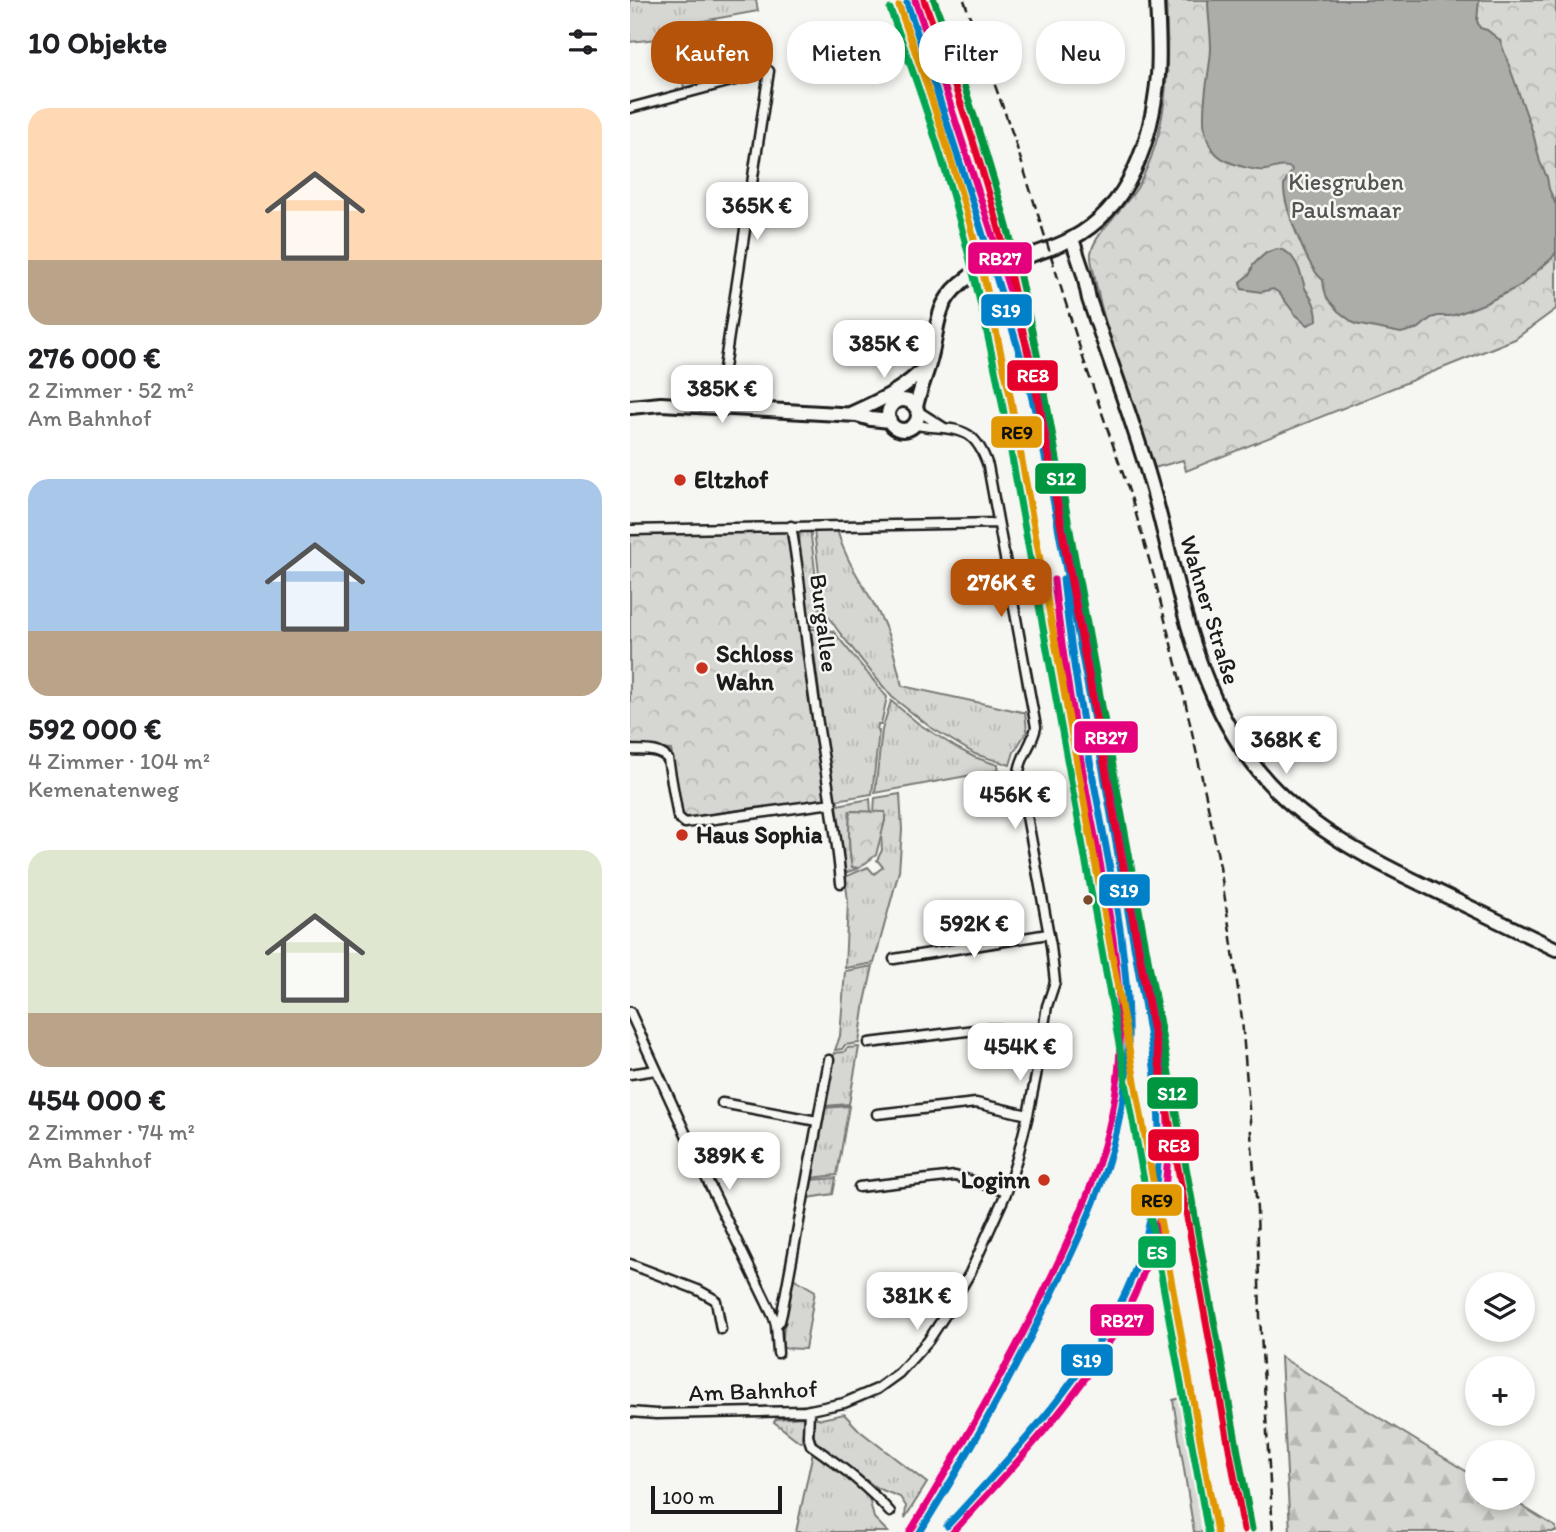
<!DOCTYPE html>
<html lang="de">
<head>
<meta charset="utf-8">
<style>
  :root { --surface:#fff; --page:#f6f6f6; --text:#202124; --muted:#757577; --accent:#b45309 }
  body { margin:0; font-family:Itim,sans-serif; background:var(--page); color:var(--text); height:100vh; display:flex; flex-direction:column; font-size:26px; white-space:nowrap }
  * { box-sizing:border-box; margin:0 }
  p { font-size:23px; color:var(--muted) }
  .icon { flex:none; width:38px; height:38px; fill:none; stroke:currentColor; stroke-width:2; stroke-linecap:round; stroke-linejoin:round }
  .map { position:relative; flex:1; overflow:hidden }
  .drawer { display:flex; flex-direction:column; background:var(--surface); width:630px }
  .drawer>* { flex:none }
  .hud { position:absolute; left:21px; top:21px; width:665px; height:63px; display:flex; gap:14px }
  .controls { position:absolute; left:835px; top:1272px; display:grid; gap:14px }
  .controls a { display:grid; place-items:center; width:70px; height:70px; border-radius:50%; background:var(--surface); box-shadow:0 4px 10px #0003; font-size:35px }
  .scale { position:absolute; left:21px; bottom:18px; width:131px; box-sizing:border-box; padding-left:7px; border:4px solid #1c1c1c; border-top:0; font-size:19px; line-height:24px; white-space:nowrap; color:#1c1c1c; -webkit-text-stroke:5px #f6f6f2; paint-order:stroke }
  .price { position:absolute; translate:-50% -60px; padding:0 16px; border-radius:14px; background:#fff; color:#222; font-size:23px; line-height:46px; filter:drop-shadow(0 2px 4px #0008) }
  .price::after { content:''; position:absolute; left:50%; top:42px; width:21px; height:16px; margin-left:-10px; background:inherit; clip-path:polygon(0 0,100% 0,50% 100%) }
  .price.selected { background:var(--accent); color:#fff }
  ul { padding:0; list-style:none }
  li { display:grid; align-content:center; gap:14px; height:371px; padding:0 28px }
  li span { display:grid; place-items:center; height:217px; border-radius:21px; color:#555 }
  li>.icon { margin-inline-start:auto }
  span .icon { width:126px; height:126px; fill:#fffc; stroke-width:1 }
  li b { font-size:30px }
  h2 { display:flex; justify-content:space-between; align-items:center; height:84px; padding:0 28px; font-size:30px }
  .pill { padding:0 24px; border-radius:28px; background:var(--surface); box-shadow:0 4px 10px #0003; font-size:24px; line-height:63px }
  .pill.selected { background:var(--accent); color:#fff }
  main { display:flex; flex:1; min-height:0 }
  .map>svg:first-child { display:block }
</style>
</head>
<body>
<main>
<section class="drawer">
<h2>10 Objekte<svg class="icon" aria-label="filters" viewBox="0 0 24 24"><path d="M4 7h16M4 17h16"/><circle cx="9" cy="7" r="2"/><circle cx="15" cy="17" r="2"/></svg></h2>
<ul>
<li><span style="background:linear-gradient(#ffd9b3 70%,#b9a48a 0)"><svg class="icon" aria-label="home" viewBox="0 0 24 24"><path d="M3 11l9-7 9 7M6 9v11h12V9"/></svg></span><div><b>276 000 €</b><p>2 Zimmer · 52 m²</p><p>Am Bahnhof</p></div></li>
<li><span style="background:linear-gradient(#a9c7e8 70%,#b9a48a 0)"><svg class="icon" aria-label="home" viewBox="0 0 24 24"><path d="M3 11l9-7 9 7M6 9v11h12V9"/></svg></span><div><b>592 000 €</b><p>4 Zimmer · 104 m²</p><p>Kemenatenweg</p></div></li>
<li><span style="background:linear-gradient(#dfe7d0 75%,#b9a48a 0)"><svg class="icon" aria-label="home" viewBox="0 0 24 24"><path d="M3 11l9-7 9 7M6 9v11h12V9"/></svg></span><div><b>454 000 €</b><p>2 Zimmer · 74 m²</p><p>Am Bahnhof</p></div></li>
</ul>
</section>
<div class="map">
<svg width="926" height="1532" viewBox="0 0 926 1532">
  <defs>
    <pattern id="grass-tufts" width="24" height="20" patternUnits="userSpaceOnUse" patternTransform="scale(1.75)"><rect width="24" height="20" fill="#d6d6d2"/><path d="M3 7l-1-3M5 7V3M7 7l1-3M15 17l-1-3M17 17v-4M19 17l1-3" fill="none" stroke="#b7b7b4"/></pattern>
    <pattern id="forest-firs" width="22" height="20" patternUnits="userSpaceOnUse" patternTransform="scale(1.75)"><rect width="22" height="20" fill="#d6d6d2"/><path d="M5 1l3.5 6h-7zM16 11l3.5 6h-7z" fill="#b7b7b4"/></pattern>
    <pattern id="park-crowns" width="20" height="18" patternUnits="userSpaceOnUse" patternTransform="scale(1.75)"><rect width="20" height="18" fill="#d6d6d2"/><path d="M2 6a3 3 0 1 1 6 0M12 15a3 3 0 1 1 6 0" fill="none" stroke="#b7b7b4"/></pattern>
  </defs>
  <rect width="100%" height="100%" fill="#f6f6f2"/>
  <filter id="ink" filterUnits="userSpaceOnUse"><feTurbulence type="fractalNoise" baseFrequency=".0143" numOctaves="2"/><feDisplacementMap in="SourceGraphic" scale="14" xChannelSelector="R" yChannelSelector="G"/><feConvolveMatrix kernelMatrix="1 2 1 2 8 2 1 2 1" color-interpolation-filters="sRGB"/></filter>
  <g filter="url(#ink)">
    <path fill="url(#grass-tufts)" stroke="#797977" stroke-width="2" d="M0,0H126L128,11L56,24L65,78L69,82L72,83L54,88L45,37L0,42Z
      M180,527L189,607L198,623L197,626H180L169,550L170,529Z
      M184,530H207C217,566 236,586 251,618C262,640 266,663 272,686L392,712H395L397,731L384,752L380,765L345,754L300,727L262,697L242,673L209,632L193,609Z
      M420,588L423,631L429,663L426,665L422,642L419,637L411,589Z
      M181,629H188V632H195V630L203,631L257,697L251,724H248L247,730L249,731L242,794L206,800L202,793Z
      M261,701L289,724L327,748L344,757L368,765L369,770L245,793L252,730Z
      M270,794L272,830L269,871L244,963L215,968L218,901L215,877L238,867L244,874L253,867L247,860L252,850L251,835L255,820L254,812H244L245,798Z
      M240,799L241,812L220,811C219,830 218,848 222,867L229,868L215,873L207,805Z
      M243,966L235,1002L229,1043L215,1045L212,1049L205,1050L210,1036L215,971Z
      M229,1047L219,1104L194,1106L204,1053L214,1052L217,1048Z
      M219,1106L207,1175L181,1178L194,1108Z
      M206,1178L203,1194L178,1198L181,1180Z
      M163,1278L185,1291L175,1349L152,1348L154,1327Z
      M214,1414L230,1431L297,1483L275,1518L276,1506L270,1497L247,1488L187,1444L184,1437V1417L191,1419Z
      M173,1417L174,1420L172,1441L170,1442L144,1422L146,1419Z
      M183,1452L235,1492L239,1498L244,1518L258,1532H166Z"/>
    <path fill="url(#forest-firs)" stroke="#797977" stroke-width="2" d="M651,1357L847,1478V1498H879L926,1527V1532H660Z"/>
    <path fill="url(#park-crowns)" stroke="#797977" stroke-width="2" d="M536,0H926V309L885,339L556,471L553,460L524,468C511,431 498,394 486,357C478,331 470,306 465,279C464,271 460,261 461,253C464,234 496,206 507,188C540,130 539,64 536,0Z
      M157,532L195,799L58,819L53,816L41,750L0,748V535Z
      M220,811L255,812V820L246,855L229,868L222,867C218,848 219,829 220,811Z"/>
    <path fill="#d6d6d2" stroke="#797977" stroke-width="2" d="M564,1394L586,1532H564L543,1400Z"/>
    <path fill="#acaca9" stroke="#727271" stroke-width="2" d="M578,0H849L847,21L850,28L857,30L870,40L903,133L910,162L917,177L919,189L926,205V252L922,258L890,286L856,303L828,314L820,316H808L801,318L789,328L771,333L725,324L708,311L697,298L694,288L693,280C678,269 653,205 654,186C655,180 659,176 662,171L661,168C651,164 645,169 635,170C628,172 606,165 599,162C557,145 580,82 581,49C581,32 578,16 578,0Z
      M647,249C665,250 671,273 675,288C676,292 679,294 681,298C685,305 687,313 687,320L678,325L665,314L649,293L643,289L631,292L612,289L610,284L611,281L620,274L623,265L628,260L636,253Z"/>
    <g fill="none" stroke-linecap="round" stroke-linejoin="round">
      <defs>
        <path id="street" d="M0,108L139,71L88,408
          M288,411L313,427
          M161,526C170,576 174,626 181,676C190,745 205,814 211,883
          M0,530L368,523
          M0,750C13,751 28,748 38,759L48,817L55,823L202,803
          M264,959L418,934
          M0,1012L70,1165L144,1318L146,1325L148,1353
          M239,1043L353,1029H368L413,1036
          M0,1074L26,1070
          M92,1103L187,1121
          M247,1114L346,1103L398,1115
          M229,1187L325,1176L377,1191
          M0,1264L68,1290L84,1299L86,1301L91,1329
          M146,1325L150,1321L152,1313L199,1060
          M179,1410L178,1436L181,1445C210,1465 237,1486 260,1512
          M0,1412L26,1414L175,1411L214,1403L247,1389L269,1373L298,1341L319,1309L340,1273L377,1191L388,1155L398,1115L406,1076L417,1006L425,982L421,946L389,773C390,756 403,744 406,727L358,466C347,433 335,429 302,427C296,427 290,425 284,425"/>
        <path id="secondary" d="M442,239L454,275L459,299C480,362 505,425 523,490C551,591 565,702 638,782C684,832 747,863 806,891C846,910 886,930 926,949
          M258 415a15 15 0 1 1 30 0a15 15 0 1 1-30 0Z
          M0,407L31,404L227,415L241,419L260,421
          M286,407C289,392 295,378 299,364C311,324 301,304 340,276C361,270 381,262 401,255C415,250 429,246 441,239C501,208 522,138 528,75C530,51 528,25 527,0
          M220,414C249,401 276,389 297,365"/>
      </defs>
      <use href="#street" stroke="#1c1c1c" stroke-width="13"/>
      <use href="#secondary" stroke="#1c1c1c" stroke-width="18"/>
      <use href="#street" stroke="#f6f6f2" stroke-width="8"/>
      <use href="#secondary" stroke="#f6f6f2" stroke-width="12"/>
      <path stroke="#1c1c1c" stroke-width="2.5" stroke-dasharray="10 5" stroke-linecap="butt" d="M334,0L383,135L454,361L501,497L525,580L554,696L576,796L590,867L601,938L612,1019L627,1210L630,1317L643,1532"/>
      <defs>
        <path id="rail-1" d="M285,0C314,83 340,166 367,249C381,296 397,343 409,390C424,451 434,514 446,575C463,669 481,763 498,857C505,900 513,943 520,986C536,1074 549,1150 525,1238C494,1354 402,1446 323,1532
          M280,1532C325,1458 368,1383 407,1306C448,1222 487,1142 490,1046C492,965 474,884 459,805C445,730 432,656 424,580"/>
        <path id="rail-2" d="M277,3C305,85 332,168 358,251C372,297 388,344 400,391C416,451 425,513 437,575C454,668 472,761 488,855C496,901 504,946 512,991C527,1074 539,1150 517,1233C487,1349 395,1440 317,1526
          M290,1532C335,1460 377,1386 414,1310C457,1225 496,1143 498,1045C500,962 482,880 467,799C453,726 441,653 433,579"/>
        <path id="rail-3" d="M294,0C324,80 351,161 373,244C385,293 395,341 406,390L614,1530"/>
        <path id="rail-4" d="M269,6C298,86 325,167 347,250C360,298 369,347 380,395L587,1532"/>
        <path id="rail-5" d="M304,0C333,79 359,159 381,241C394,290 404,339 414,388L622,1529"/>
        <path id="rail-6" d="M260,9C286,78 310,148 329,219C346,278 358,337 371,397L578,1532"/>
      </defs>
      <use href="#rail-1" stroke="#f6f6f2" stroke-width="12"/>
      <use href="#rail-2" stroke="#f6f6f2" stroke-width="12"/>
      <use href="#rail-3" stroke="#f6f6f2" stroke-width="12"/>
      <use href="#rail-4" stroke="#f6f6f2" stroke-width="12"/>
      <use href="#rail-5" stroke="#f6f6f2" stroke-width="12"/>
      <use href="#rail-6" stroke="#f6f6f2" stroke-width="12"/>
      <use href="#rail-1" stroke="#e5007d" stroke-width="7"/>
      <use href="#rail-2" stroke="#0080c8" stroke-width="7"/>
      <use href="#rail-3" stroke="#e4002b" stroke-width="7"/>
      <use href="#rail-4" stroke="#e19803" stroke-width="7"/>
      <use href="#rail-5" stroke="#009640" stroke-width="7"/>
      <use href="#rail-6" stroke="#00a651" stroke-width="7"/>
    </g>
  </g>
  <g fill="#c8321e" stroke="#f6f6f2" stroke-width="2.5">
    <circle cx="50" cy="480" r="7"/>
    <circle cx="72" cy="668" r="7"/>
    <circle cx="52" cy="835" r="7"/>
    <circle cx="414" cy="1180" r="7"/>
  </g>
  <circle fill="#7a4b2a" stroke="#f6f6f2" stroke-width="2.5" cx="458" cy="900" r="6"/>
  <g text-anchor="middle" stroke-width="5" stroke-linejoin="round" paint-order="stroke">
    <g font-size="24" fill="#545453" stroke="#f6f6f2">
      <text x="716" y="190">Kiesgruben<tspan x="716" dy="28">Paulsmaar</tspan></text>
    </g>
    <g font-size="24" font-weight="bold" fill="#1c1c1c" stroke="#f6f6f2" text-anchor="start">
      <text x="64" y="488">Eltzhof</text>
      <text x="86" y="662">Schloss<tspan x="86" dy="28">Wahn</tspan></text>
      <text x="66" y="843">Haus Sophia</text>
      <text x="400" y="1188" text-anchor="end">Loginn</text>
    </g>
    <g font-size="24" fill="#1c1c1c" stroke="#f6f6f2">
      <text transform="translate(580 610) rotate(73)" y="8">Wahner Straße</text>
      <text transform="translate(194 623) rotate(83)" y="8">Burgallee</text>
      <text transform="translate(123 1391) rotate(-2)" y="8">Am Bahnhof</text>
    </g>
  </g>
  <g stroke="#f6f6f2" stroke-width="2.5">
    <rect x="337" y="241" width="66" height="34" rx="7" fill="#e5007d"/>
    <rect x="350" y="293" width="53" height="34" rx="7" fill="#0080c8"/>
    <rect x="376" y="359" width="53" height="33" rx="7" fill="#e4002b"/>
    <rect x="360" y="415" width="53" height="34" rx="7" fill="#e19803"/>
    <rect x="404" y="462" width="53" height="33" rx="7" fill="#009640"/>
    <rect x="443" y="720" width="66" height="34" rx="7" fill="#e5007d"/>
    <rect x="468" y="873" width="53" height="34" rx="7" fill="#0080c8"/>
    <rect x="516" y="1076" width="53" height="34" rx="7" fill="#009640"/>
    <rect x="517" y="1128" width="53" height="34" rx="7" fill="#e4002b"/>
    <rect x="500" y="1183" width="53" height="34" rx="7" fill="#e19803"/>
    <rect x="507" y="1235" width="40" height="34" rx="7" fill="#00a651"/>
    <rect x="459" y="1303" width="66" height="34" rx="7" fill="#e5007d"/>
    <rect x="430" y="1343" width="54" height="34" rx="7" fill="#0080c8"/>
  </g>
  <g font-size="19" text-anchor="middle" font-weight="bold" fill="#fff">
    <text x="370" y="265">RB27</text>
    <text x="376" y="317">S19</text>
    <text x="403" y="382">RE8</text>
    <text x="431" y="485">S12</text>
    <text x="476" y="744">RB27</text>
    <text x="494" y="897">S19</text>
    <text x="542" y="1100">S12</text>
    <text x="544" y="1152">RE8</text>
    <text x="527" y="1259">ES</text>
    <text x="492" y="1327">RB27</text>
    <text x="457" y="1367">S19</text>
  </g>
  <g font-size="19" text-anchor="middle" font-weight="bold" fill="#111">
    <text x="387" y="439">RE9</text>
    <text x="527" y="1207">RE9</text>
  </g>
</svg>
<div class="controls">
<a><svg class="icon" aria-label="layers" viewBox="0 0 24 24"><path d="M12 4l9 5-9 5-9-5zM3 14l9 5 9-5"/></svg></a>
<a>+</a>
<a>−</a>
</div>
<div class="scale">100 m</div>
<b class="price" style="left:127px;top:242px">365K €</b>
<b class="price" style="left:254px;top:380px">385K €</b>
<b class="price" style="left:92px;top:425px">385K €</b>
<b class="price selected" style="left:371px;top:619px">276K €</b>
<b class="price" style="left:656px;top:776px">368K €</b>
<b class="price" style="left:385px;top:831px">456K €</b>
<b class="price" style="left:344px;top:960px">592K €</b>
<b class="price" style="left:390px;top:1083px">454K €</b>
<b class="price" style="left:99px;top:1192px">389K €</b>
<b class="price" style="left:287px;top:1332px">381K €</b>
<div class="hud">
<a class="pill selected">Kaufen</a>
<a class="pill">Mieten</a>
<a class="pill">Filter</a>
<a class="pill">Neu</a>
</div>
</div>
</main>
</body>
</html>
